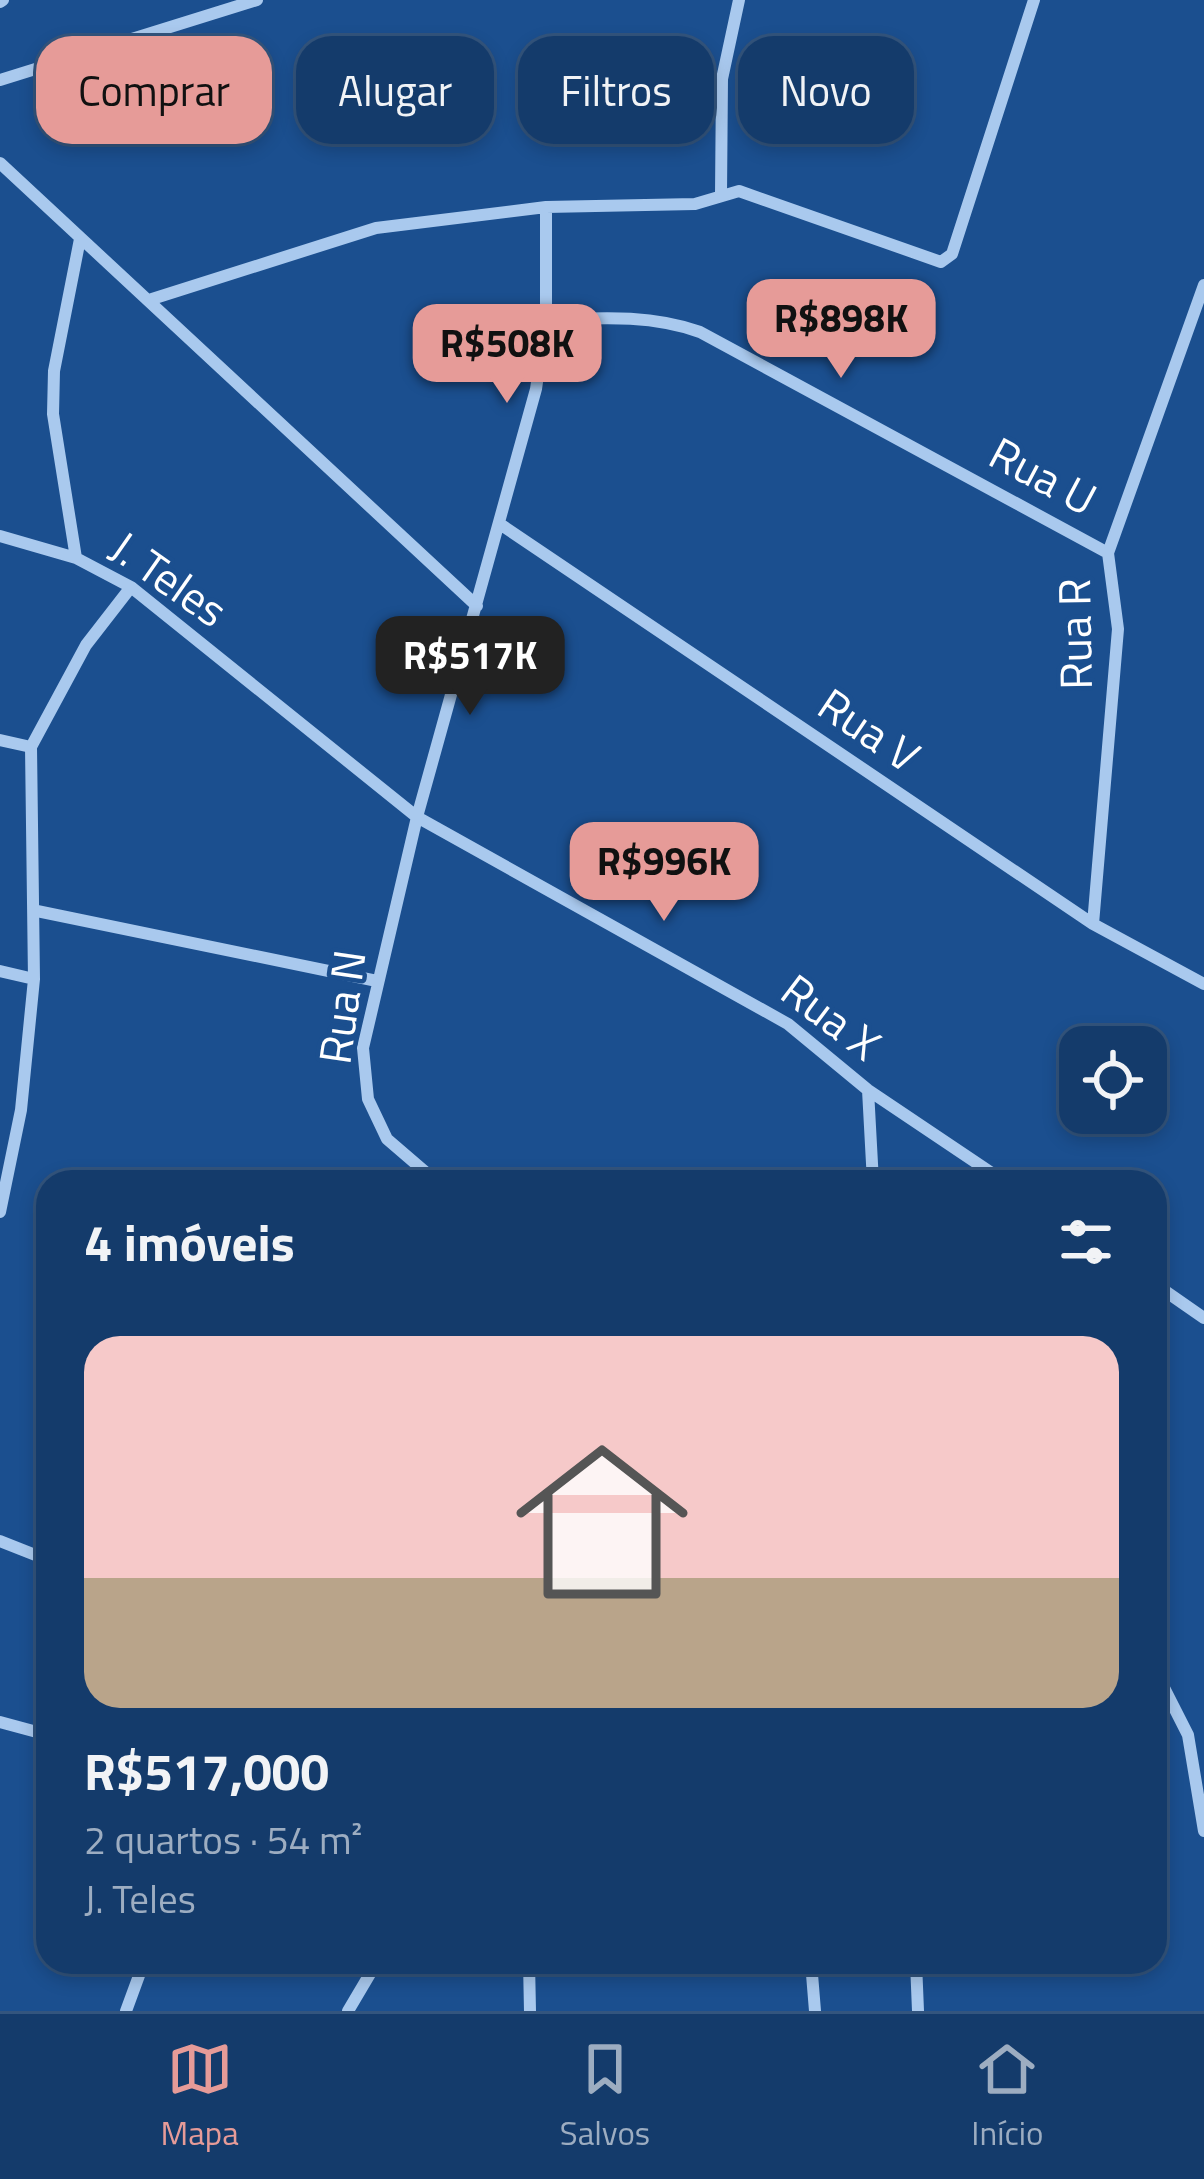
<!DOCTYPE html>
<html lang="pt">
<head>
<meta charset="utf-8">
<style>
  :root { --surface:#143b6b; --page:#1d4271; --text:#f1f3f6; --muted:#9dadc1; --line:#33557e; --accent:#e69b98 }
  body { margin:0; font-family:"Titillium Web",sans-serif; background:var(--page); color:var(--text); height:100vh; display:flex; flex-direction:column; font-size:45px; white-space:nowrap }
  * { box-sizing:border-box; margin:0 }
  p { font-size:39px; color:var(--muted) }
  .icon { flex:none; width:66px; height:66px; fill:none; stroke:currentColor; stroke-width:2; stroke-linecap:round; stroke-linejoin:round }
  .map { position:relative; flex:1; overflow:hidden }
  .sheet { position:absolute; left:36px; top:1170px; width:1131px; height:804px; display:flex; flex-direction:column; background:var(--surface); border-radius:36px; box-shadow:0 6px 18px #0003,0 0 0 3px var(--line) }
  .sheet>* { flex:none }
  .banner { position:absolute; left:36px; top:36px; width:1134px; height:108px; display:flex; gap:24px }
  .fabs { position:absolute; left:1059px; top:1026px; display:grid; gap:24px }
  .fabs a { display:grid; place-items:center; width:108px; height:108px; border-radius:24px; background:var(--surface); box-shadow:0 6px 18px #0003,0 0 0 3px var(--line); font-size:60px }
  .price { position:absolute; translate:-50% -102px; padding:0 27px; border-radius:24px; background:var(--accent); color:#111; font-size:39px; line-height:78px; filter:drop-shadow(0 3px 6px #0008) }
  .price::after { content:''; position:absolute; left:50%; top:72px; width:36px; height:27px; margin-left:-18px; background:inherit; clip-path:polygon(0 0,100% 0,50% 100%) }
  .price.selected { background:#222; color:#fff }
  ul { padding:0; list-style:none }
  li { display:grid; align-content:center; gap:24px; height:636px; padding:0 48px }
  li+li { border-top:3px solid var(--line) }
  li span { display:grid; place-items:center; height:372px; border-radius:36px; color:#555 }
  li>.icon { margin-inline-start:auto }
  span .icon { width:216px; height:216px; fill:#fffc; stroke-width:1 }
  li b { font-size:51px }
  h2 { display:flex; justify-content:space-between; align-items:center; height:144px; padding:0 48px; font-size:51px }
  .tag { padding:0 42px; border-radius:36px; background:var(--surface); box-shadow:0 6px 18px #0003,0 0 0 3px var(--line); font-size:42px; line-height:108px }
  .tag.selected { background:var(--accent); color:#111 }
  .tab-bar { display:flex; justify-content:space-around; align-items:center; height:168px; border-top:3px solid var(--line); background:var(--surface); font-size:33px; color:var(--muted) }
  .tab-bar a { display:grid; justify-items:center; gap:6px }
  .tab-bar .selected { color:var(--accent) }
  .map>svg:first-child { display:block }
</style>
</head>
<body>
<div class="map">
<svg width="1204" height="2011" viewBox="0 0 1204 2011">
  <rect width="100%" height="100%" fill="#1b4f8f"/>
  <g fill="none" stroke-linecap="round" stroke-linejoin="round">
    <path stroke="#a9c9ee" stroke-width="12" d="M0,2L3,0
      M0,80L257,0
      M0,163L477,606
      M721,194L722,79L739,0
      M80,239L54,371L53,414L76,558L131,587L417,817L788,1024L868,1090L1005,1182
      M152,299L376,228L546,207L695,204L739,191L941,262L952,254L1034,0
      M546,320C599,318 649,314 700,332L1108,553
      M500,524L1093,924L1204,984
      M0,536L76,558
      M0,740L31,747
      M37,911L377,981
      M1093,924L1118,629L1108,553L1204,285
      M0,971L34,979
      M868,1090L873,1182
      M437,1182L387,1139L368,1099L363,1048L417,817L536,389L546,320V207
      M0,1212L21,1110L34,979L31,747L86,645L131,587
      M1155,1284L1204,1318
      M0,1541L48,1560
      M1155,1670L1188,1735L1204,1831
      M0,1722L48,1735
      M529,1962L530,2011
      M811,1962L815,2011
      M916,1962L918,2011
      M126,2011L144,1962
      M348,2011L377,1962"/>
  </g>
  <g text-anchor="middle" stroke-width="9" stroke-linejoin="round" paint-order="stroke">
    <g font-size="45" fill="#fff" stroke="#1b4f8f">
      <text transform="translate(1043 476) rotate(28)" y="16">Rua U</text>
      <text transform="translate(169 579) rotate(35)" y="16">J. Teles</text>
      <text transform="translate(1075 634) rotate(-91)" y="16">Rua R</text>
      <text transform="translate(869 730) rotate(34)" y="16">Rua V</text>
      <text transform="translate(342 1007) rotate(-82)" y="16">Rua N</text>
      <text transform="translate(831 1017) rotate(37)" y="16">Rua X</text>
    </g>
  </g>
</svg>
<div class="fabs">
<a><svg class="icon" aria-label="locate" viewBox="0 0 24 24"><circle cx="12" cy="12" r="6"/><path d="M12 2v4M12 18v4M2 12h4M18 12h4"/></svg></a>
</div>
<b class="price" style="left:841px;top:381px">R$898K</b>
<b class="price" style="left:507px;top:406px">R$508K</b>
<b class="price selected" style="left:470px;top:718px">R$517K</b>
<b class="price" style="left:664px;top:924px">R$996K</b>
<div class="banner">
<a class="tag selected">Comprar</a>
<a class="tag">Alugar</a>
<a class="tag">Filtros</a>
<a class="tag">Novo</a>
</div>
<section class="sheet">
<h2>4 imóveis<svg class="icon" aria-label="filters" viewBox="0 0 24 24"><path d="M4 7h16M4 17h16"/><circle cx="9" cy="7" r="2"/><circle cx="15" cy="17" r="2"/></svg></h2>
<ul>
<li><span style="background:linear-gradient(#f6c9c9 65%,#b9a48a 0)"><svg class="icon" aria-label="home" viewBox="0 0 24 24"><path d="M3 11l9-7 9 7M6 9v11h12V9"/></svg></span><div><b>R$517,000</b><p>2 quartos · 54 m²</p><p>J. Teles</p></div></li>
</ul>
</section>
</div>
<nav class="tab-bar">
<a class="selected"><svg class="icon" aria-label="map" viewBox="0 0 24 24"><path d="M3 6l6-2 6 2 6-2v14l-6 2-6-2-6 2zM9 4v14M15 6v14"/></svg>Mapa</a>
<a><svg class="icon" aria-label="saved" viewBox="0 0 24 24"><path d="M7 4h10v16l-5-4-5 4z"/></svg>Salvos</a>
<a><svg class="icon" aria-label="home" viewBox="0 0 24 24"><path d="M3 11l9-7 9 7M6 9v11h12V9"/></svg>Início</a>
</nav>
</body>
</html>
